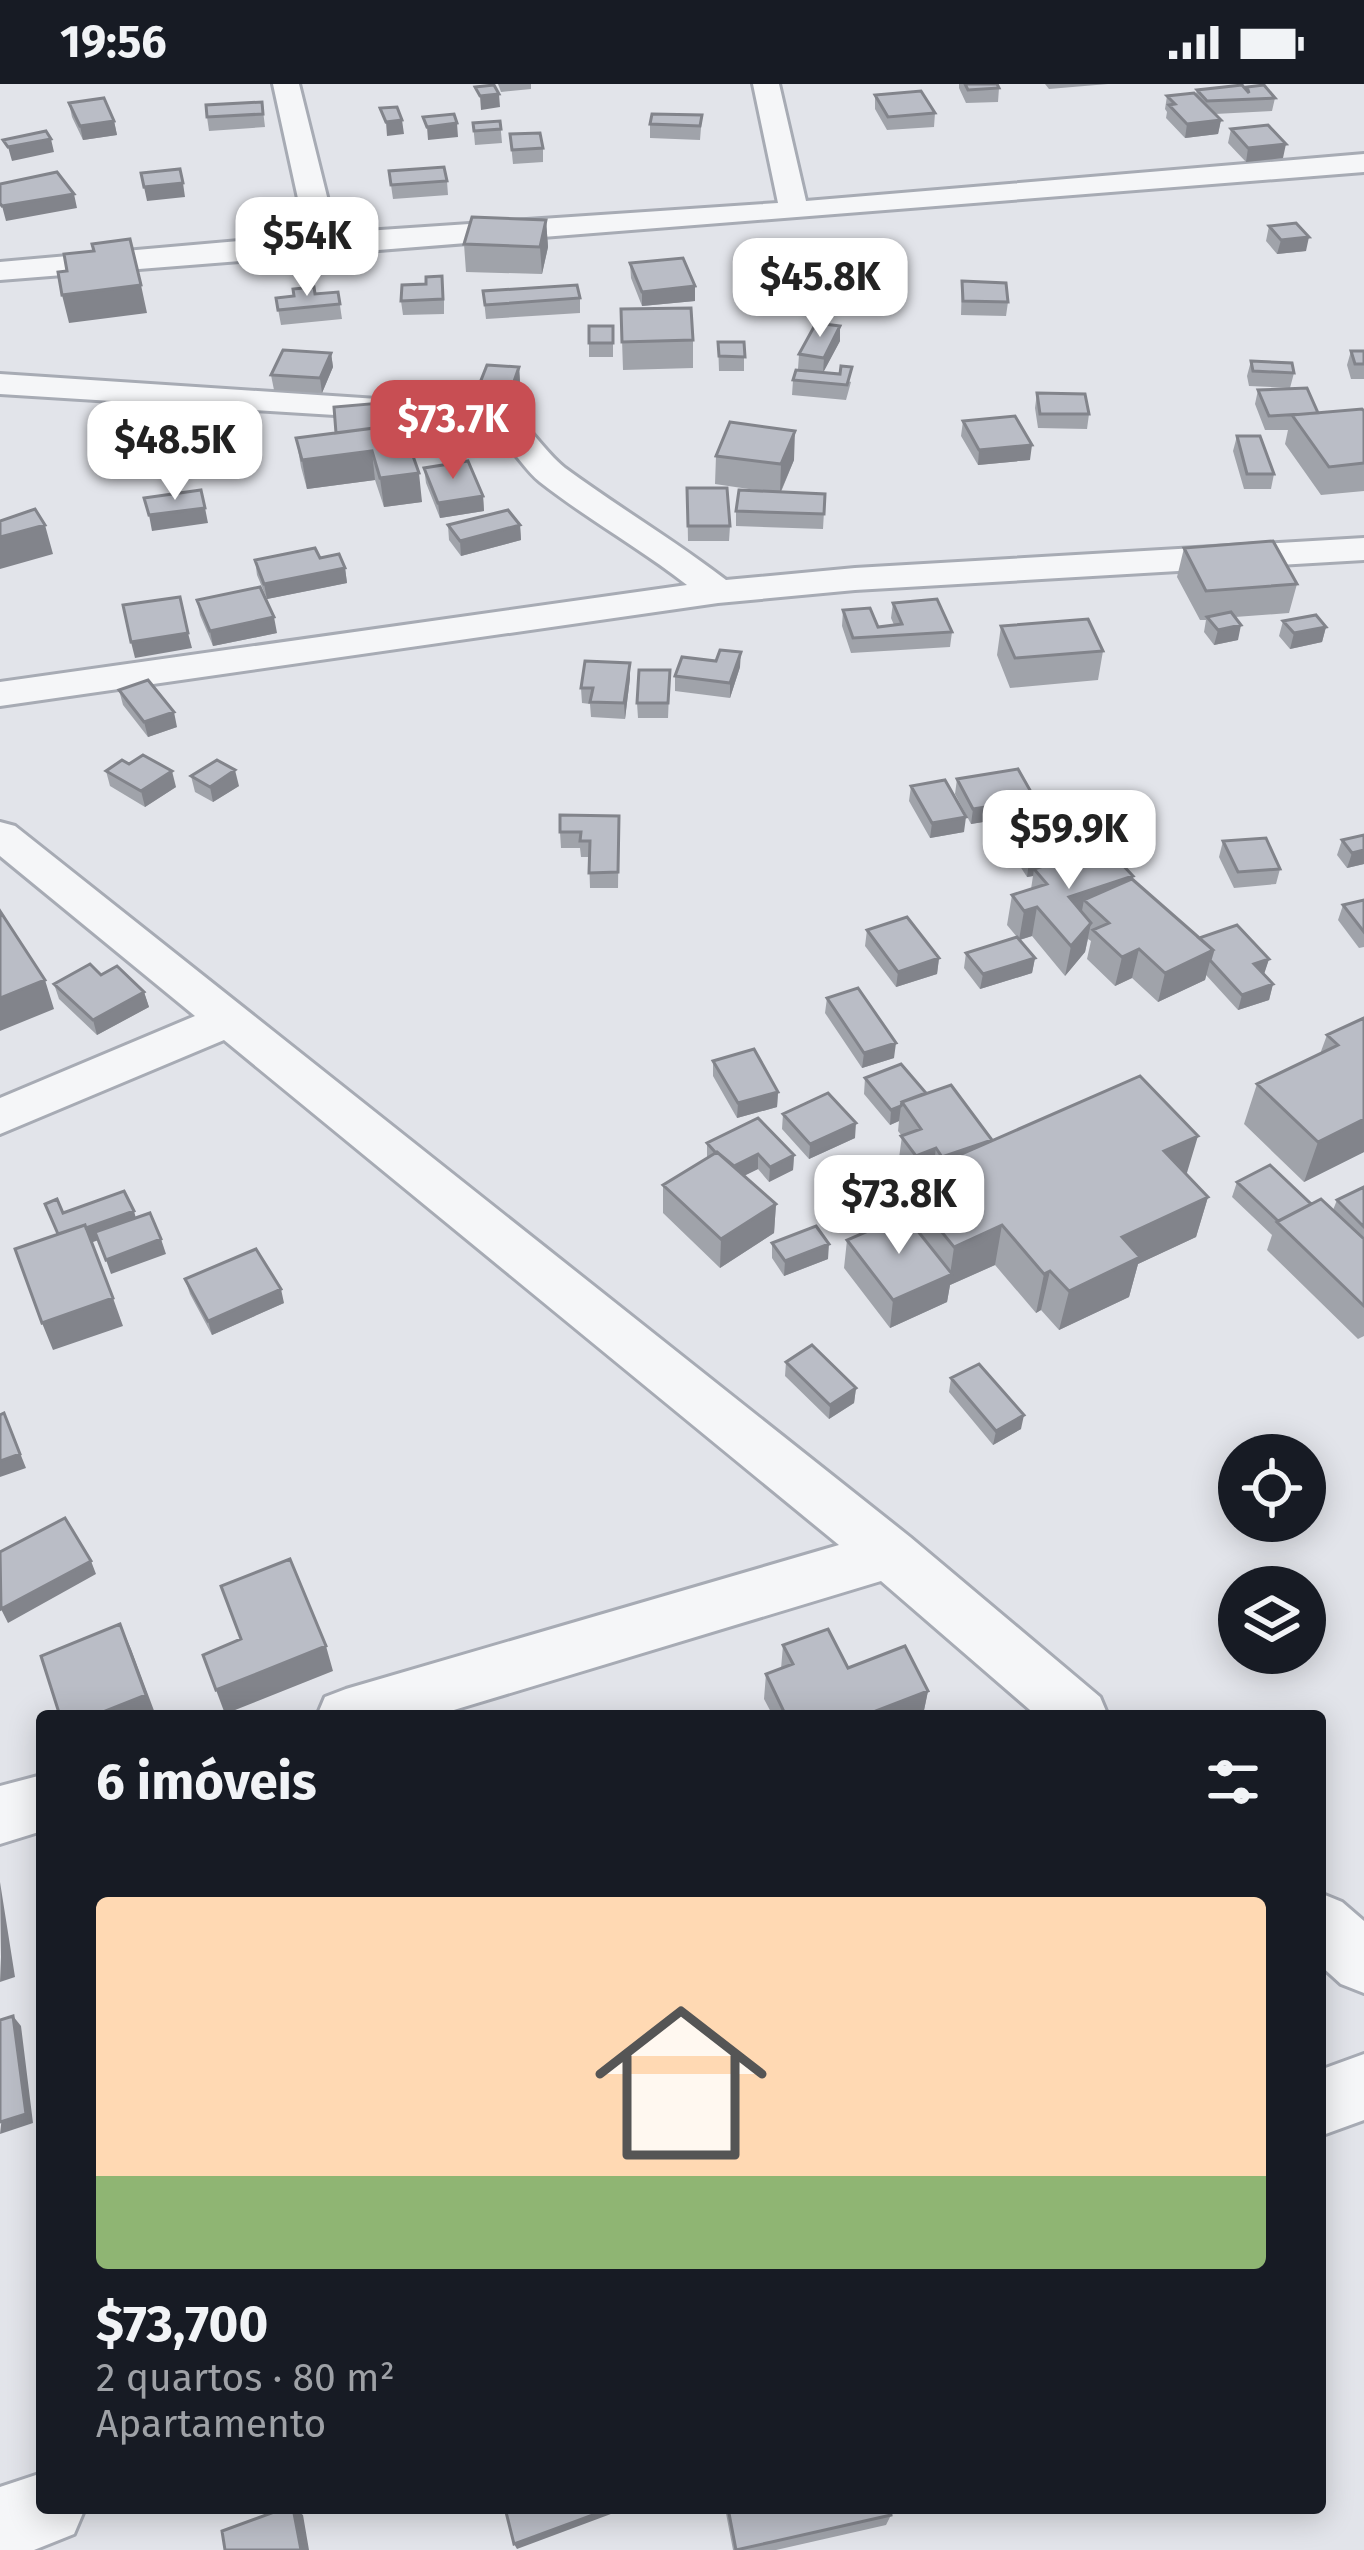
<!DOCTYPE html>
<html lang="pt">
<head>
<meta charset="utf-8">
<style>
  :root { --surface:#171b24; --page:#20242c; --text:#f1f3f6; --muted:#9ea1a6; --line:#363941; --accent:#c84e53 }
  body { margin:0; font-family:"Fira Sans",sans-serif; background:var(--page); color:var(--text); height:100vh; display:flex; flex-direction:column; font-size:45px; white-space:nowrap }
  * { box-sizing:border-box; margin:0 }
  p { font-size:39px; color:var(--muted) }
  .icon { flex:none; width:66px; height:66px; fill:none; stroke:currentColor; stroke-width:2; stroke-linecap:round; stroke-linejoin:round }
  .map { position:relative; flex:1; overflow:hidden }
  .drawer { position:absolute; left:36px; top:1626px; width:1290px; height:804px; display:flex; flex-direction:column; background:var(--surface); border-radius:12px; box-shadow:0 6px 30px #0003 }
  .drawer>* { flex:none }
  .controls { position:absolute; left:1218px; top:1350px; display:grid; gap:24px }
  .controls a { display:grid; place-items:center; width:108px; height:108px; border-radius:50%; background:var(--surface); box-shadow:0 6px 30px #0003; font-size:60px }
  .price { position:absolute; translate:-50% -102px; padding:0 27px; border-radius:24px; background:#fff; color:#222; font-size:39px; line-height:78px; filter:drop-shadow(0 3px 6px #0008) }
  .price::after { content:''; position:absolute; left:50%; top:72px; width:36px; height:27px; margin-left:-18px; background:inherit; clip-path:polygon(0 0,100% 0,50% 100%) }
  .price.active { background:var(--accent); color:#fff }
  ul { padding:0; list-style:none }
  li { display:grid; align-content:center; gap:24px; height:636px; padding:0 60px }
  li+li { border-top:3px solid var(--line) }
  li span { display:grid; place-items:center; height:372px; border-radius:12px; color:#555 }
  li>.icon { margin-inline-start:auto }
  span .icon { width:216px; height:216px; fill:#fffc; stroke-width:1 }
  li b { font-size:51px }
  h2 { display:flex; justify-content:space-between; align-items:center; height:144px; padding:0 60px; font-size:51px }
  .status { display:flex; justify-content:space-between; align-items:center; height:84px; padding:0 60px; background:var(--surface); direction:ltr }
  .status svg { height:33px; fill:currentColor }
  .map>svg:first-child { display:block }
</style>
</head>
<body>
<div class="status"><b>19:56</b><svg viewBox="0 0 49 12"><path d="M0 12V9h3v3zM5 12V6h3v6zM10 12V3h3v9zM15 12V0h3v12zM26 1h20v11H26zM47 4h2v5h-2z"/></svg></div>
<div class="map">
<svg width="1364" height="2466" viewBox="0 0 1364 2466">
  <rect width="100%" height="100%" fill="#e2e4ea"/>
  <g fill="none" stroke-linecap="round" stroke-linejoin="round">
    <defs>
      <path id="minor" d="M273,0H299L336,149L778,119L753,0H779L806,117L1364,70V88L0,196V178L306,151Z
        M0,290L497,323C528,335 540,364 565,384C618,423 674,456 726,496L855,484L1364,454V476L855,506L718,519L0,622V598L687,501C640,464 587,435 540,398C519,381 506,350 480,340L0,310Z
        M0,738L15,742L910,1453L1100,1613L1108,1632H1037L881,1497L434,1632H317L325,1613L346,1605L839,1461L224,956L0,1050V1014L195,932L0,772Z
        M42,1691V1747L0,1760V1702Z
        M1320,1809L1342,1818L1364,1837V1909L1341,1900L1320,1881Z
        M1364,1970V2036L1320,2052V1986Z
        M42,2389V2424H85L74,2450L34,2466H0V2403Z"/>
    </defs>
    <use href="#minor" stroke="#a7abb4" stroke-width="6"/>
    <use href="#minor" fill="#f5f6f8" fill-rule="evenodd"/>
  </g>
  <path fill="#a0a3aa" d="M498,0H531V5L501,8Z
    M959,0H997L999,4L998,18L966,19L959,4Z
    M1045,0H1108L1049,5Z
    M1247,3L1275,14L1272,27L1215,30L1221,36L1218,50L1185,54L1166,34L1167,28L1165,25L1167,12L1196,10L1197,6H1246Z
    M875,11L935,29L934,43L887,46L875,25Z
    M262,18L265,43L209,47L207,33Z
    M69,19L114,37L117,51L83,56L72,33Z
    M702,31L700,56L650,54V40Z
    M500,37L502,59L475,61L473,39Z
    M1231,45L1283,74L1246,78L1228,59Z
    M510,50L543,64V78L513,80Z
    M389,87L447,97L448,111L393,115Z
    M546,136L548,163L542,190L466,188L464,160Z
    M1269,142L1306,167L1277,170L1266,157Z
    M630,179L695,217L642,222L631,194Z
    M962,197L1008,218L1006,232L961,231Z
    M426,200L444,207V230L403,231L401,217Z
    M483,207L580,214V229L486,235Z
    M338,208L342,235L281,241L276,214Z
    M621,225L693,256V284L623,286Z
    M589,242H613V273H589Z
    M840,242V257L823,288L851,298L846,316L792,311L793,296L798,285L799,270Z
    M718,258H744V287H719Z
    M1351,267H1364V295H1351L1347,281Z
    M331,269L333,283L322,309L274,306L271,291Z
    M1251,277L1294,289L1290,304L1249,302L1247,292Z
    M519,283L520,298L512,320H504L502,326L500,325L512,367L488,371L476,342L475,327L494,325L477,324L476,309Z
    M1258,306L1318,329L1364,327V407L1321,411L1285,360L1288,346H1265L1255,320Z
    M1037,309L1089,330L1087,345L1038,344L1035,324Z
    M392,318L396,356L422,418L384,423L375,396L307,405L301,383L296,354L336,349Z
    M963,337L1030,376L978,381L961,352Z
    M1237,352L1274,390L1271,405H1244L1233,367Z
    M716,372L794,376L781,408L825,410L823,445L736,442V427L770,408L715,400Z
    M424,384L483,412L484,427L440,434L426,399Z
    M687,404L730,442L729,457H688Z
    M448,441H520L521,456L461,472L449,456Z
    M1184,464L1297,500L1289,529L1235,533L1238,556L1214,561L1204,548L1206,536H1200L1177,493Z
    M320,474L345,484L347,499L267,515L257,491L255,476Z
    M197,516L277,549L213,562L200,531Z
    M893,519L952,548L950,563L851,569L842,542L843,526L878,543L894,541L891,534Z
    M1283,537L1326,543L1322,558L1290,565L1279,552Z
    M1001,542L1103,567L1098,596L1010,604L997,571Z
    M740,583L730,614L675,607V592Z
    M670,586L668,634H638L637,619Z
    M630,594L625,635L591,633L590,620L582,619L581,604Z
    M119,606L177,643L148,653L123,621Z
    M106,687L176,703L145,723L110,702Z
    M191,692L239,702L213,718L195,708Z
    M957,695L1035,715L1032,730L971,740L955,710Z
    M911,702L964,748L930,754L909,717Z
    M619,732L618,804H590L589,773H581L580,764H561L560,748Z
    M1364,751V780L1347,784L1337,771L1342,756Z
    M1016,757L1133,792L1132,795L1199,854L1269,875L1264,890L1273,900L1269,916L1238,926L1206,891L1205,896L1158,918L1132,894L1115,902L1087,875L1091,857L1088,855L1085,868L1065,892L1032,852L1020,856L1035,874L1032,889L980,905L964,884L966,869L1017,853L1007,841L1012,811L1031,805L1033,792L1027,793L1014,773Z
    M1223,757L1280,785L1276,800L1234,804L1219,773Z
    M1364,816V863L1359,864L1338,836L1343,821Z
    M867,846L939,874L937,890L896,903L865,862Z
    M101,891L144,908L149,923L97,951L59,915L54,900Z
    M827,914L894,974L862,984L825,929Z
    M1364,934V1068L1304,1098L1244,1040L1257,1000L1320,970L1327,951Z
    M713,977L778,1008L777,1023L737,1034L713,992Z
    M865,994L926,1009L992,1057L1187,1090L1208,1113L1196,1153L1138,1180L1129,1213L1059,1246L1041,1226L1036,1229L995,1181L950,1201L947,1218L890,1244L844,1184L847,1156L895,1136L900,1097L907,1094L898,1081L902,1052L898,1047L899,1037L890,1041L864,1010Z
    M783,1030L855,1054L809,1075L782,1045Z
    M707,1059L794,1071L793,1086L769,1098L758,1085L744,1092L776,1120L774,1149L720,1184L663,1129V1101L707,1074Z
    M1237,1098L1333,1126L1337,1116L1364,1103V1252L1358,1255L1267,1166L1272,1151L1232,1113Z
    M772,1159L828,1175L784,1192L772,1174Z
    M185,1195L284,1219L212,1251L190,1210Z
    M786,1278L856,1304L854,1319L829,1335L785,1292Z
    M951,1294L1021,1345L993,1361L949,1308Z
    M783,1561L848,1584L928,1607L923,1631L773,1632L764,1615L766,1590L781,1585Z
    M725,2424H890L891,2431L886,2441L776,2466H733Z"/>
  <path fill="#82848b" d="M499,10L500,23L481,26L480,12Z
    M402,36L404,50L387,52L386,38Z
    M1221,36L1218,50L1185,54L1187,40Z
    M114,37L117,51L83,56L80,42Z
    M457,39L458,53L428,56L427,43Z
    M51,55L54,68L12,77L8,63Z
    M1286,60L1283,74L1246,78L1248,64Z
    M183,99L185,113L147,117L144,103Z
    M74,110L77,124L6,137L2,122Z
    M546,136L548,163L542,190L540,163Z
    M1309,153L1306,167L1277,170L1281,156Z
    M141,201L147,229L69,239L62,211Z
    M695,202V217L642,222V208Z
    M840,242V257L823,289L824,274Z
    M331,269L333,283L322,309L320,294Z
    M519,283L520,298L512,320L511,306Z
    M795,347L794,376L780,409L781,380Z
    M511,352L512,367L488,371L487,356Z
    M1032,361L1030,376L978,381L979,366Z
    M372,367L375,396L307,405L302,376Z
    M419,389L422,418L384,423L380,394Z
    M483,412L484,427L440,434L438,419Z
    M205,424L208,439L152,447L149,431Z
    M45,441L53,470L0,485V453Z
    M520,441L521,456L461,472L460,457Z
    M345,484L347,499L267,515L264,500Z
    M274,533L277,549L213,562L210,547Z
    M1241,541L1238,556L1214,561L1218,546Z
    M1326,543L1322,558L1290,565L1294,549Z
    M188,549L192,564L135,574L131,558Z
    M741,568L740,583L730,614V599Z
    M630,579V594L625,635L624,619Z
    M174,628L177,643L148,653L144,638Z
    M235,686L239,702L213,718L210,703Z
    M172,687L176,703L145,723L141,707Z
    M1035,715L1032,730L971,740L973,725Z
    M966,733L964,748L930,754L932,739Z
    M1096,764L1093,779L1034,785L1033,792L1027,793L1029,778Z
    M1364,766V780L1347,784L1352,769Z
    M1133,792L1126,822L1084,816L1080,837L1069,813Z
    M1037,823L1032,852L1019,856L1024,827Z
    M1091,839L1085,868L1065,892L1071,862Z
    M1139,865L1132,894L1115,902L1122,873Z
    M1213,866L1205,896L1158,918L1165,889Z
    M939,874L937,890L896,903L898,888Z
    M1035,874L1032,889L980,905L983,890Z
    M1269,875L1264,890L1254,880Z
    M45,896L54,925L0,947V914Z
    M1273,900L1269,916L1238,926L1242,911Z
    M144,908L149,923L97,951L93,936Z
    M896,959L894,974L862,984L864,969Z
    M778,1008L777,1023L737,1034L738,1019Z
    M901,1022L899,1037L890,1041L891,1026Z
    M1364,1035V1068L1304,1098L1318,1058Z
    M856,1039L855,1054L809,1075L810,1060Z
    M1198,1052L1186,1092L1164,1067Z
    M992,1056L938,1102L942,1073Z
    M936,1064L932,1093L912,1100L916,1072Z
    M758,1070V1085L729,1099L730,1084Z
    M794,1071L793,1086L769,1098L770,1083Z
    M1208,1113L1196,1153L1138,1180L1129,1213L1059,1246L1069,1207L1122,1153Z
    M776,1120L774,1149L720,1184L721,1155Z
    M134,1127L138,1142L65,1168L60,1153Z
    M1002,1141L995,1181L950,1201L947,1218L890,1244L893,1216L950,1191L954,1163Z
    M161,1155L166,1170L111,1190L106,1176Z
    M829,1160L828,1175L784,1192L785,1177Z
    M1050,1187L1041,1226L1036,1229L1044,1190Z
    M281,1205L284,1219L212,1251L208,1237Z
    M113,1214L123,1242L53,1266L42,1239Z
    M856,1304L854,1319L829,1335L830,1321Z
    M4,1329L26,1384L0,1393V1377Z
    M1024,1331L1021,1345L993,1361L996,1347Z
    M91,1477L96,1490L8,1539L1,1525Z
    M120,1540L131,1565L156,1632H93Z
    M326,1562L333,1587L225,1630L216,1606Z
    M928,1607L923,1631L920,1632H863Z
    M0,1798L15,1893L0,1898L1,1873Z
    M13,1932L21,1942L33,2039L0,2050Z
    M293,2424L303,2431L309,2466H301Z
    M612,2424H627L517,2465L514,2460Z"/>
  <path fill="#babdc6" stroke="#82848b" stroke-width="3" d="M965,0H997L999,4L968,6Z
    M494,1L499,10L480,12L475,3Z
    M1242,1L1249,9L1247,3L1264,1L1275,14L1207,17L1197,6Z
    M921,7L935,29L888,33L875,11Z
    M1194,9L1221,36L1187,40L1169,21L1175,20L1167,12Z
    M104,14L114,37L80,42L69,19Z
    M262,18L263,30L207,33L206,21Z
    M397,23L402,36L386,38L380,24Z
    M454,30L457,39L427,43L423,33Z
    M652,30L702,31L700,42L650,40Z
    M500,37L501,45L474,47L473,39Z
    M1268,41L1286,60L1248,64L1231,45Z
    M46,47L51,55L8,63L3,56Z
    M540,49L543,64L512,66L510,50Z
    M444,83L447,97L391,101L389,87Z
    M180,85L183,99L144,103L141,89Z
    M57,88L74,110L2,122L0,119V100Z
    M472,133L546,136L540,163L464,160Z
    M1296,139L1309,153L1281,156L1269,142Z
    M130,155L141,201L62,211L58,188L67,187L64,170L94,167L92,160Z
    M683,174L695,202L642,208L630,179Z
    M442,192L443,215L401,217L402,201L426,200V193Z
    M962,197L1006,199L1008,218L963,217Z
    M577,201L580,214L485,221L483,207Z
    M314,203L315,210L338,208L340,220L278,226L276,214L294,212L293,205Z
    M691,224L693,256L622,258L621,225Z
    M816,239L840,242L824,274L799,270Z
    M589,242H613V259H589Z
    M718,258H744L745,273L719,272Z
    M283,266L331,269L320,294L271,291Z
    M1351,267H1364V280H1355Z
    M1251,277L1292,279L1294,289L1253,287Z
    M487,281L519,283L511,306L503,305L501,311L476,309Z
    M841,282L852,283L847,301L793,296L796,286L840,290Z
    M1307,304L1318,329L1269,332L1258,306Z
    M1037,309L1085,310L1089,330H1040Z
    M392,318L395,348H392L390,342L336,349L334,323Z
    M499,324L511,352L487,356L475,327Z
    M1362,325L1364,327V379L1329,383L1292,331Z
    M1015,332L1032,361L979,366L963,337Z
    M730,338L795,347L781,380L716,372Z
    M390,342L395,356L407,355L419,389L380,394L372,367L302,376L296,354Z
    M1237,352H1260L1274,390H1247Z
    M468,377L483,412L438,419L424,384Z
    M687,404H727L730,442H688Z
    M201,406L205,424L149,431L144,414Z
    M739,406L825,410L824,430L736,427Z
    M35,425L45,441L0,453V437Z
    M508,426L520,441L460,457L448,441Z
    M1273,457L1297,500L1206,507L1184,464Z
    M315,464L320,474L339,470L345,484L264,500L255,476Z
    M260,503L274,533L210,547L197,516Z
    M180,513L188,549L131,558L123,521Z
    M937,515L952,548L853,554L843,526L870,524L878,543L902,540L893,519Z
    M1231,528L1241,541L1218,546L1207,533Z
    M1316,531L1326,543L1294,549L1283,537Z
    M1088,535L1103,567L1015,574L1001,542Z
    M720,566L741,568L730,599L675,592L682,573L716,577Z
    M585,577L630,579L624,619L590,618L593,604H581Z
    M639,586H670L668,619H637Z
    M148,596L174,628L144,638L119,606Z
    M143,671L172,687L141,707L106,687L122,676L129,680Z
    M217,676L235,686L210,703L191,692Z
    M1018,685L1035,715L973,725L957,695Z
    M945,696L966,733L932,739L911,702Z
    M560,731L619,732L618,788L589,789L590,757H580L581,748H560Z
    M1082,744L1096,764L1029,778L1016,757Z
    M1364,751V766L1352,769L1342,756Z
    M1266,754L1280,785L1238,788L1223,757Z
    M1083,769L1095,782L1117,775L1133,792L1069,813L1091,839L1071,862L1037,823L1024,827L1012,811L1047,800L1034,785Z
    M1132,795L1213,866L1165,889L1139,865L1122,873L1093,846L1109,839L1084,816Z
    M1364,816V848L1343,821Z
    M0,827L45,896L0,914Z
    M907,833L939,874L898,888L867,846Z
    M1237,841L1269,875L1254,880L1273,900L1242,911L1210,876L1213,866L1199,854Z
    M1017,853L1035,874L983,890L966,869Z
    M90,880L101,891L117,882L144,908L93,936L54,900Z
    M858,904L896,959L864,969L827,914Z
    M1364,934V1035L1318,1058L1257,1000L1338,961L1327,951Z
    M754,965L778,1008L738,1019L713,977Z
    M901,980L926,1009L902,1018L901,1022L891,1026L865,994Z
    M1140,992L1198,1052L1164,1067L1208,1113L1122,1153L1140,1173L1069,1207L1050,1187L1044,1190L1002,1141L954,1163L900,1097Z
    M951,1001L992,1056L942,1073L936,1064L916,1072L901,1052L921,1045L902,1018Z
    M828,1009L856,1039L810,1060L783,1030Z
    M758,1034L794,1071L770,1083L758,1070L734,1082L717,1068L716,1069L707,1059Z
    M717,1068L776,1120L721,1155L663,1101Z
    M1270,1081L1311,1120L1278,1137L1237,1098Z
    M1364,1103V1143L1337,1116Z
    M124,1107L134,1127L86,1144L85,1141L58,1150L45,1120L57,1115L63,1129Z
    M1321,1115L1364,1155V1222L1277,1138Z
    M150,1129L161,1155L106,1176L95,1148Z
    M905,1131L952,1190L893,1216L847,1156Z
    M85,1141L113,1214L42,1239L15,1165Z
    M816,1142L829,1160L785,1177L772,1159Z
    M256,1165L281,1205L208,1237L185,1195Z
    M812,1261L856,1304L830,1321L786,1278Z
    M979,1280L1024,1331L996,1347L951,1294Z
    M4,1329L20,1370L0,1377V1331Z
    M65,1434L91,1477L1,1525L0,1468Z
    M290,1475L326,1562L216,1606L203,1571L241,1555L221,1502Z
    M120,1540L146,1611L93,1632H60L41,1572Z
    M828,1545L848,1584L905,1562L928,1607L863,1632H786L766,1590L793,1580L783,1561Z
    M13,1932L26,2030L0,2038V1936Z
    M285,2424H293L301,2466H225L222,2447Z
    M505,2424H612L514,2460Z
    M728,2424H890L891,2431L736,2466Z"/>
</svg>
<div class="controls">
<a><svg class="icon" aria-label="locate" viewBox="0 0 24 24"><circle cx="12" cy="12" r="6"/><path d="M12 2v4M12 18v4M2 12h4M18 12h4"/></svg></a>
<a><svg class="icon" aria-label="layers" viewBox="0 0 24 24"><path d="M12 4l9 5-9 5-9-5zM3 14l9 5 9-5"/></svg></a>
</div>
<b class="price" style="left:307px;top:215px">$54K</b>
<b class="price" style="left:820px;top:256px">$45.8K</b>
<b class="price active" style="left:453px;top:398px">$73.7K</b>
<b class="price" style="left:175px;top:419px">$48.5K</b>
<b class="price" style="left:1069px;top:808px">$59.9K</b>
<b class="price" style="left:899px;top:1173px">$73.8K</b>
<section class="drawer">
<h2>6 imóveis<svg class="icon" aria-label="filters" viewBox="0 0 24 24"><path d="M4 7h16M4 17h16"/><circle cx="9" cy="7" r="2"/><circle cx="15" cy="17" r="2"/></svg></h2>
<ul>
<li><span style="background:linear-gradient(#ffd9b3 75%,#8fb573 0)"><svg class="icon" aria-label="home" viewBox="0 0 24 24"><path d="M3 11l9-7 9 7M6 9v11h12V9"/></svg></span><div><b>$73,700</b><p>2 quartos · 80 m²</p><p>Apartamento</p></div></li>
</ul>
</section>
</div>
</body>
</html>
